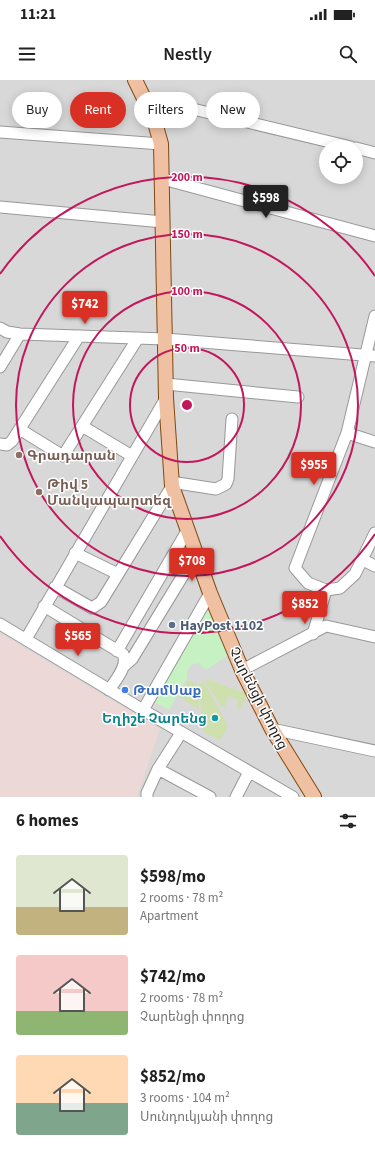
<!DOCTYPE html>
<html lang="en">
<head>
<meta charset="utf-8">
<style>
  :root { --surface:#fff; --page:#f6f6f6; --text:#222; --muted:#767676; --accent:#d93025 }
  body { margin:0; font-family:"Source Sans 3","Noto Sans Armenian",sans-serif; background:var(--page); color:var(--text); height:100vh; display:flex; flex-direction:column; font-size:15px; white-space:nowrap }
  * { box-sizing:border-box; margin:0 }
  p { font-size:13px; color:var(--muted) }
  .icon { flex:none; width:22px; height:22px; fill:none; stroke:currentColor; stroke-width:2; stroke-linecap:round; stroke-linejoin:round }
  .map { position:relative; height:717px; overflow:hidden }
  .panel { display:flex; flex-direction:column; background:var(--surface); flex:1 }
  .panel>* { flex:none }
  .banner { position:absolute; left:12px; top:12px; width:351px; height:36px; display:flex; gap:8px }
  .tools { position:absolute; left:319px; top:60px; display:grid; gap:8px }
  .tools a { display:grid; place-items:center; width:44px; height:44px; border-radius:50%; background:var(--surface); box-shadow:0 2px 10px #0003; font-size:20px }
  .price { position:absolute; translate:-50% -34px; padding:0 9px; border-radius:4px; background:var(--accent); color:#fff; font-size:13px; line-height:26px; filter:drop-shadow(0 1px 2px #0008) }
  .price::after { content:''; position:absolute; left:50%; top:24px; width:12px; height:9px; margin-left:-6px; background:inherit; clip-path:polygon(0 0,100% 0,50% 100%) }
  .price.selected { background:#222; color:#fff }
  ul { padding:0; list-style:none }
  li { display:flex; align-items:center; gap:12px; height:100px; padding:0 16px }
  li span { display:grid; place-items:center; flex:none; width:112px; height:80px; border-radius:4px; color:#555 }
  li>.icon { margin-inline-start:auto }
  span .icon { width:48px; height:48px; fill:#fffc; stroke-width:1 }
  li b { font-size:17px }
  h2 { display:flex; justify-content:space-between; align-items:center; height:48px; padding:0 16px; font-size:17px }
  .chip { padding:0 14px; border-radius:18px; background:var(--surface); box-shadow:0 2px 10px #0003; font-size:14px; line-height:36px }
  .chip.selected { background:var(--accent); color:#fff }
  .status { display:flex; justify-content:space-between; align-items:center; height:28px; padding:0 20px; background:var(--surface); direction:ltr }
  .status svg { height:11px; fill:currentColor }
  header { display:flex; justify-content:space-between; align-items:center; height:52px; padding:0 16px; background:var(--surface); font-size:18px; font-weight:600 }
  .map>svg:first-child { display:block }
</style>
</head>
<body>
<div class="status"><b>11:21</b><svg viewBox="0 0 49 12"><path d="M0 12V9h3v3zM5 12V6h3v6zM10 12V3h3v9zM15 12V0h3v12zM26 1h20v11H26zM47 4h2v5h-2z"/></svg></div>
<header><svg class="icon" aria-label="menu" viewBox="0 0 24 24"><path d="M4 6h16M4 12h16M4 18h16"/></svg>Nestly<svg class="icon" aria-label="search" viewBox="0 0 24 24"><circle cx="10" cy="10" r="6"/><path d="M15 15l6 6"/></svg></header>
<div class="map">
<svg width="375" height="717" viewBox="0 0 375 717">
  <rect width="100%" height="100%" fill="#ebe6e1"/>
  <path fill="#d9d8d8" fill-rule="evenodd" d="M0,0H375V717H0ZM326,67H356V97H326Z"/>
  <path fill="#ecd8d6" d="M0,553L160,649L137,717H0Z"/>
  <path fill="#cee0ad" d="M207,599L245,613L247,616L240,629L236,628L238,620L228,616L225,627L221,626L205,601Z
    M188,600L197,604L199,629L179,617Z
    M204,602L228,646L220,660L203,652L199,604Z"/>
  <path fill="#c6f1c2" d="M207,529L230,574L206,590L199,583L191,585L187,592V598L169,630L154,622Z"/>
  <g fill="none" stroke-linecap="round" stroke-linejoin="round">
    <defs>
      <path id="minor" d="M148,24L197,30L351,67
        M0,52L161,64
        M356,68L375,73
        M163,99L375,156
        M0,127L163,142
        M0,248L7,252L20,254L165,259L375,276
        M0,287L20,254
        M166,304L298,317
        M82,346L132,376
        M21,350L63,376L138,258
        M347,353L375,362
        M0,364L7,365L12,361L79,256
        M171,402L216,409L226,404L228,399L232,339
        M75,473L118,494
        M363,480L375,486
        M55,507L92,528L101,522L172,406
        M326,510L308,503L295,488L347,353L375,236
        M210,513L143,630L293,717
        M44,526L123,574C129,585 115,601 109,610
        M0,544L143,630
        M313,554L326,510L340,508L355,494L375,453
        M26,559L166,318
        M117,571L187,451
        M123,587L132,579L196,474
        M242,590L326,546L375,557
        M272,649L375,671
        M158,689L210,717
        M147,717V713L158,689L181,653
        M236,717L249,692"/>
      <path id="major" d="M135,0L154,39L161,64L166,318L172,406L210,513L242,590L272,649L314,717"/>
    </defs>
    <use href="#minor" stroke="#989898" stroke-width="13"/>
    <use href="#major" stroke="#804912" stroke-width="16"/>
    <use href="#minor" stroke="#fff" stroke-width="11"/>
    <use href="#major" stroke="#efc1a2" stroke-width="14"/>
  </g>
  <g fill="none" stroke="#c2185b" stroke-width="2">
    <circle cx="187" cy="325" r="57"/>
    <circle cx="187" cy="325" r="114"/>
    <circle cx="187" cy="325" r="171"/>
    <path d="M375 454A228 228 0 0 1 0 456M0 194A228 228 0 0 1 375 196"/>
  </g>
  <g fill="#8d6e63" stroke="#fff" stroke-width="1.5">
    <circle cx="19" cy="375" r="4"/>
    <circle cx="39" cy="412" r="4"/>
  </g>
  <circle fill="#5c6f8a" stroke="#fff" stroke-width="1.5" cx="172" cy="545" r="4"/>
  <circle fill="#3f7fe0" stroke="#fff" stroke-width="1.5" cx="125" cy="610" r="4"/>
  <circle fill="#0f9aa8" stroke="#fff" stroke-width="1.5" cx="215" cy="638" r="4"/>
  <g text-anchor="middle" stroke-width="3" stroke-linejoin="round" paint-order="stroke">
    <g font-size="14" font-weight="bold" fill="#785e54" stroke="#fff" text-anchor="start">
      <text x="27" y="380">Գրադարան</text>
      <text x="47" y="409">Թիվ 5<tspan x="47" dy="16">Մանկապարտեզ</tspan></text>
    </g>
    <g font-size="14" font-weight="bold" fill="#4e5e75" stroke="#fff" text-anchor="start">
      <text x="180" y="550">HayPost 1102</text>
    </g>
    <g font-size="14" font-weight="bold" fill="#366cbe" stroke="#fff" text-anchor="start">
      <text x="133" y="615">ԹամՍաք</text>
    </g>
    <g font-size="14" fill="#1b1b1b" stroke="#fff">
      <text transform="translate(259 618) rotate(63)" y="5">Չարենցի փողոց</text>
    </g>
    <g font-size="14" font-weight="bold" fill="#0d838f" stroke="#fff" text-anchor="end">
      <text x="207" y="643">Եղիշե Չարենց</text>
    </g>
  </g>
  <circle cx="187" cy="325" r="6" fill="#c2185b" stroke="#fff" stroke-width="2"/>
  <g font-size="12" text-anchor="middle" font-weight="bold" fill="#c2185b" stroke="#fff" stroke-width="3" stroke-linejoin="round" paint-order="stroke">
    <text x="187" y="101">200 m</text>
    <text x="187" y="158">150 m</text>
    <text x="187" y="215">100 m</text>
    <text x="187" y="272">50 m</text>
  </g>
</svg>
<div class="tools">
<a><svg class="icon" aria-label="locate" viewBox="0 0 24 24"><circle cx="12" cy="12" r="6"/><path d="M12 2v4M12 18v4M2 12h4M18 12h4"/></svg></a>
</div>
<b class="price selected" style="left:266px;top:139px">$598</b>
<b class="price" style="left:85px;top:245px">$742</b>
<b class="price" style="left:314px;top:406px">$955</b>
<b class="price" style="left:192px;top:502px">$708</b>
<b class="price" style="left:305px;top:545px">$852</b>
<b class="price" style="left:78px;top:577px">$565</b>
<div class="banner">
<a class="chip">Buy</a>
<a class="chip selected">Rent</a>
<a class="chip">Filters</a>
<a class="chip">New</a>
</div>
</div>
<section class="panel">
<h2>6 homes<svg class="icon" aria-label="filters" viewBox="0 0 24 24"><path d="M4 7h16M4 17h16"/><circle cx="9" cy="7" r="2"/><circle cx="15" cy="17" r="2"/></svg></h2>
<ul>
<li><span style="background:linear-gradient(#dfe7d0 65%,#c2b280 0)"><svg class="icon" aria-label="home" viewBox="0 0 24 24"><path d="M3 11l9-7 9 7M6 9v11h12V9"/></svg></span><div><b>$598/mo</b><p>2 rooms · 78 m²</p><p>Apartment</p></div></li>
<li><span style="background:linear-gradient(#f6c9c9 70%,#8fb573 0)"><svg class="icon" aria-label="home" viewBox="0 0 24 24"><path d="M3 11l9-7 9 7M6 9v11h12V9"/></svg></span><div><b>$742/mo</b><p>2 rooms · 78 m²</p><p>Չարենցի փողոց</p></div></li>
<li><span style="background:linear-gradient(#ffd9b3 60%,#7fa58c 0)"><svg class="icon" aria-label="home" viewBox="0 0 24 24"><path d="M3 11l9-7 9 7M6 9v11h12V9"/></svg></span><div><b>$852/mo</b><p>3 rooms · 104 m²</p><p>Սունդուկյանի փողոց</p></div></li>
</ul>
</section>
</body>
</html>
